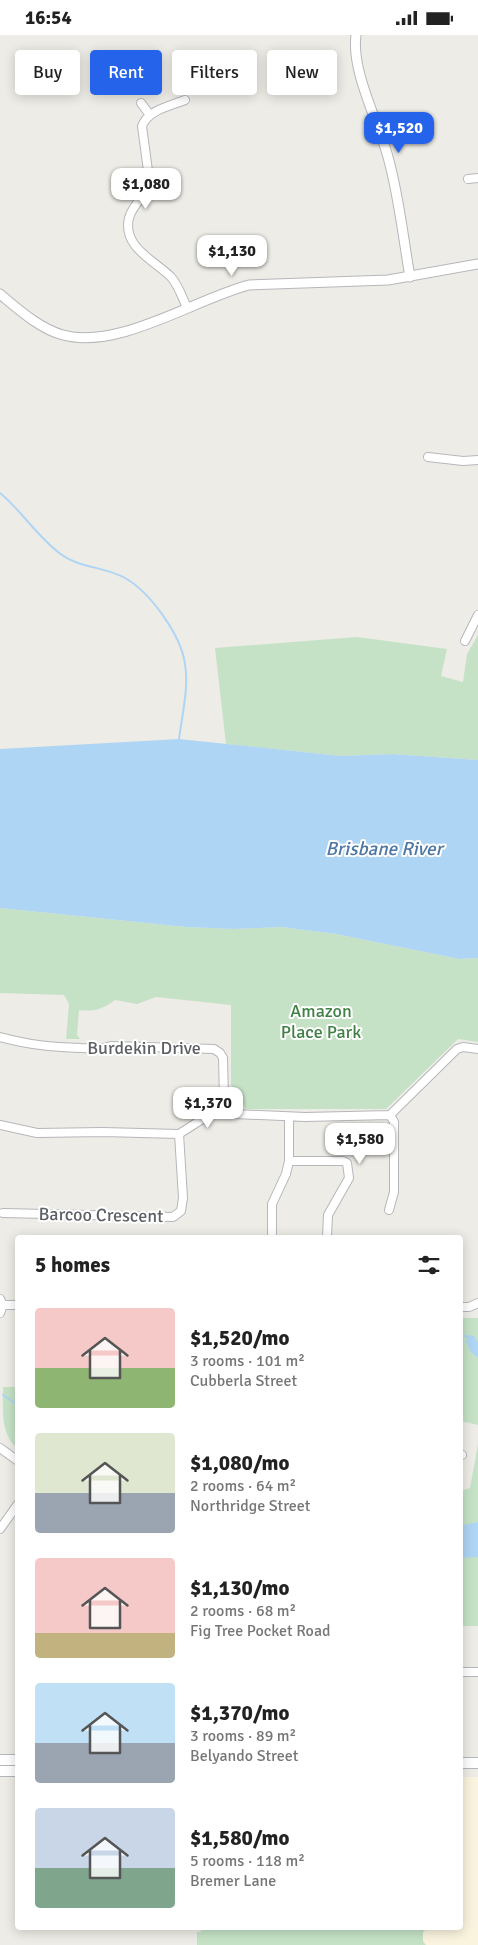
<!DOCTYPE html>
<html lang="en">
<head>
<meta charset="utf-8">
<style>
  :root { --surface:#fff; --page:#f6f6f6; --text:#222; --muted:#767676; --accent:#2563eb }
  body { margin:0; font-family:Signika,sans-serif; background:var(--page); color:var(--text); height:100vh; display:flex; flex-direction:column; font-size:19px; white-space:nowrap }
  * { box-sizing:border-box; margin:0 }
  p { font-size:16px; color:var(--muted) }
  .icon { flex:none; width:28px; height:28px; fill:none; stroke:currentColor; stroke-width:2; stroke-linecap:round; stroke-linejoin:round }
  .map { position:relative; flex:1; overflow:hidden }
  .drawer { position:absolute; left:15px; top:1200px; width:448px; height:695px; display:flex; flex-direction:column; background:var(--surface); border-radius:5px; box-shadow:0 2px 12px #0003 }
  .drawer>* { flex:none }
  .guide { position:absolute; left:15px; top:15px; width:449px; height:45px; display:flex; gap:10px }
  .price { position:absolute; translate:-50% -42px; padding:0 11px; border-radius:10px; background:#fff; color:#222; font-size:16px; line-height:32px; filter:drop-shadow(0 1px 2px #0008) }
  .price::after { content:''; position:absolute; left:50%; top:30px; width:15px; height:11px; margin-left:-8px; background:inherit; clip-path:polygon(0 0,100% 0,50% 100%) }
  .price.selected { background:var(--accent); color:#fff }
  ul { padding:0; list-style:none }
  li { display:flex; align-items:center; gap:15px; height:125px; padding:0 20px }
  li span { display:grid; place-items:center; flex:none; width:140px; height:100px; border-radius:5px; color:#555 }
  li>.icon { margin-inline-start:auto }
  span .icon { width:60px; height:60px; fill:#fffc; stroke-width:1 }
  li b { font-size:21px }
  h2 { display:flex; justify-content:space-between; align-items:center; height:60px; padding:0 20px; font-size:21px }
  .tag { padding:0 18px; border-radius:5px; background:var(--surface); box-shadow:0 2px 12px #0003; font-size:18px; line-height:45px }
  .tag.selected { background:var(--accent); color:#fff }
  .status { display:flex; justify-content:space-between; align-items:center; height:35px; padding:0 25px; background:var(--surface); direction:ltr }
  .status svg { height:14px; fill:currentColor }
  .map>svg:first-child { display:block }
</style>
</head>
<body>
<div class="status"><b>16:54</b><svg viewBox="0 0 49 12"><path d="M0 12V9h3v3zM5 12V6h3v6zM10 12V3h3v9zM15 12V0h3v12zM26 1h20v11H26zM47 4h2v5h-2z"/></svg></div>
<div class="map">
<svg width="478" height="1910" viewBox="0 0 478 1910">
  <rect width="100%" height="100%" fill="#eeece6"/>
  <path fill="#faf4df" d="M460,1742H478V1910H423L422,1893L460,1892Z"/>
  <path fill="#c5e2c6" d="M478,600V725L392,719L341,721L226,709L215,613L357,602L447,614L441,641L463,647L467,619Z
    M0,873L186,892L234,894L281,892L336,899L459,924L478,923V1007L458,1004L386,1074H246L231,1050V970L156,962L137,969L115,965C103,974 94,977 79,975L77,1000L80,1004H66L69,969L64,960L0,958Z
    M460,1283H478V1390L460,1386Z
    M3,1352H17V1413C0,1398 3,1375 3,1352Z
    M478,1409V1591H460V1456L470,1453Z
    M200,1893V1892L428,1893L423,1897V1906L426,1910H197V1897H201Z"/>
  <path fill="#afd5f4" d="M179,704L341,721L392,719L478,725V923L459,924L336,899L281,892L234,894L186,892L0,873V714Z
    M468,1300L474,1301L478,1308V1323L471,1317L466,1307Z
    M478,1487V1522L460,1523V1491Z"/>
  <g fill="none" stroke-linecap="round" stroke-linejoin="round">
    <path stroke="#afd5f4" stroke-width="2" d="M0,458C22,476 38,503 62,520C80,533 106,532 125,543C150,557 181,600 185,629C189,653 182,680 179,704
      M460,1300L469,1302
      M3,1360L18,1370"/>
    <defs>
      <path id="minor" d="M185,65C170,71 148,75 142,91L150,151C143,162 132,171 129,183C122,212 154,225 171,242C179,251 182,262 187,273
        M141,68L150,80
        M468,144L478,143
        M428,422L463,426L478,425
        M465,606L478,580
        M0,1002C31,1010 50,1012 81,1013C95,1013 97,1016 111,1011L214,1014L220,1018L223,1023L224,1064L235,1079L305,1082L390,1080L457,1014L463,1012L478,1014
        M0,1090L37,1098L103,1097L179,1099L183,1163L181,1176L173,1182L3,1178
        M179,1099L226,1069
        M289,1126H343L347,1128L349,1143L328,1180L327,1202
        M389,1175L394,1157V1087L390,1080
        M272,1202V1169L286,1139L289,1126V1082
        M0,1264L3,1270L0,1278
        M3,1270H18
        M460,1272H469L478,1268
        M0,1413L18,1426
        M460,1420H462
        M0,1494L18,1469
        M460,1637H478"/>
      <path id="tertiary" d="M356,0C351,36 378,86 388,122C399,161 403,202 410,242
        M0,259C18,274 40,294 63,300C119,315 195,264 249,250L388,245L478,229"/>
      <path id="secondary" d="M0,1725H18
        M460,1728H478
        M0,1736H18"/>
    </defs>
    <use href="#minor" stroke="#b6b7bb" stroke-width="10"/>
    <use href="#tertiary" stroke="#b6b7bb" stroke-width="11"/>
    <use href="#secondary" stroke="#b4b7bb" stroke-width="12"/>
    <use href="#minor" stroke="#fff" stroke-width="8"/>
    <use href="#tertiary" stroke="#fff" stroke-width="9"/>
    <use href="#secondary" stroke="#fff" stroke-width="10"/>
  </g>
  <g text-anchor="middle" stroke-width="4" stroke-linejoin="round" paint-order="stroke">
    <g font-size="18" fill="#408045" stroke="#fff">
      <text x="321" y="982">Amazon<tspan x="321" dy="21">Place Park</tspan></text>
    </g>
    <g font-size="18" fill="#5d6064" stroke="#fff">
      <text x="144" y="1019">Burdekin Drive</text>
      <text transform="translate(101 1180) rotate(1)" y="6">Barcoo Crescent</text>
    </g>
    <g font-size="19" font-style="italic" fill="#4e77a4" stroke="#fff">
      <text x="384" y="820">Brisbane River</text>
    </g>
  </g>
</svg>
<b class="price selected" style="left:399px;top:119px">$1,520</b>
<b class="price" style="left:146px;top:175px">$1,080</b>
<b class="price" style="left:232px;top:242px">$1,130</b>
<b class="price" style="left:208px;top:1094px">$1,370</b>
<b class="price" style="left:360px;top:1130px">$1,580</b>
<div class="guide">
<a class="tag">Buy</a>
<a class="tag selected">Rent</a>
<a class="tag">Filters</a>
<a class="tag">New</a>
</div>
<section class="drawer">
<h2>5 homes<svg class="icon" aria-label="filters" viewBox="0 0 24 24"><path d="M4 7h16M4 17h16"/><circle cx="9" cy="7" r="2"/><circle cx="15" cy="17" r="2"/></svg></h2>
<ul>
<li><span style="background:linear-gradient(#f6c9c9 60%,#8fb573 0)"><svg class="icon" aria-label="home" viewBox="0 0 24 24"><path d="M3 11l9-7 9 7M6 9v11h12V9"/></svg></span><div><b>$1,520/mo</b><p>3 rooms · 101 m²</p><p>Cubberla Street</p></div></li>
<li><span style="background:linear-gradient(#dfe7d0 60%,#9aa5b1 0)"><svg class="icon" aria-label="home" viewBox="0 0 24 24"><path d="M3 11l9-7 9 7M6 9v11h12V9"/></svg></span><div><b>$1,080/mo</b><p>2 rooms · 64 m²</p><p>Northridge Street</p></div></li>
<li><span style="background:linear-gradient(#f6c9c9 75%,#c2b280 0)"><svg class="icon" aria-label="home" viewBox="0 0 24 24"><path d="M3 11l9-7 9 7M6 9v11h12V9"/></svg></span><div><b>$1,130/mo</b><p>2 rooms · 68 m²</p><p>Fig Tree Pocket Road</p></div></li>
<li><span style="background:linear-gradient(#bfe0f5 60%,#9aa5b1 0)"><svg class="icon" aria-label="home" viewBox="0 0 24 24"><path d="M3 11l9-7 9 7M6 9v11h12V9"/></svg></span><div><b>$1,370/mo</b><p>3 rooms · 89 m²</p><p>Belyando Street</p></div></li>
<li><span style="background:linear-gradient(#c9d6e8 60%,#7fa58c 0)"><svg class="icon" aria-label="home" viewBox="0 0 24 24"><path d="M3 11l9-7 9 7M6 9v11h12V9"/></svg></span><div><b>$1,580/mo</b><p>5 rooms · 118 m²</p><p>Bremer Lane</p></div></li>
</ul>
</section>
</div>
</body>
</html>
